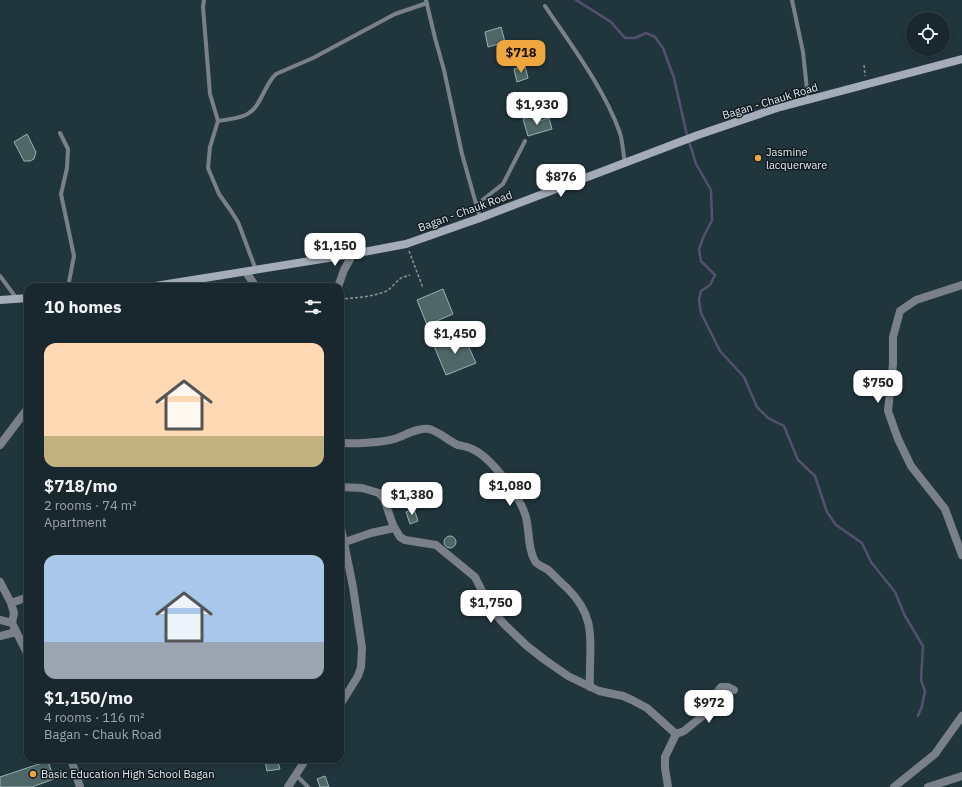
<!DOCTYPE html>
<html lang="en">
<head>
<meta charset="utf-8">
<style>
  :root { --surface:#19282e; --page:#223036; --text:#f1f3f6; --muted:#9fa6aa; --line:#37444a; --accent:#f0a63f }
  body { margin:0; font-family:"IBM Plex Sans",sans-serif; background:var(--page); color:var(--text); height:100vh; display:flex; flex-direction:column; font-size:15px; white-space:nowrap }
  * { box-sizing:border-box; margin:0 }
  p { font-size:13px; color:var(--muted) }
  .icon { flex:none; width:22px; height:22px; fill:none; stroke:currentColor; stroke-width:2; stroke-linecap:round; stroke-linejoin:round }
  .map { position:relative; flex:1; overflow:hidden }
  .details { position:absolute; left:24px; top:283px; width:320px; height:480px; display:flex; flex-direction:column; background:var(--surface); border-radius:12px; box-shadow:0 2px 6px #0003,0 0 0 1px var(--line) }
  .details>* { flex:none }
  .buttons { position:absolute; left:906px; top:12px; display:grid; gap:8px }
  .buttons a { display:grid; place-items:center; width:44px; height:44px; border-radius:50%; background:var(--surface); box-shadow:0 2px 6px #0003,0 0 0 1px var(--line); font-size:20px }
  .price { position:absolute; translate:-50% -34px; padding:0 9px; border-radius:8px; background:#fff; color:#222; font-size:13px; line-height:26px; filter:drop-shadow(0 1px 2px #0008) }
  .price::after { content:''; position:absolute; left:50%; top:24px; width:12px; height:9px; margin-left:-6px; background:inherit; clip-path:polygon(0 0,100% 0,50% 100%) }
  .price.selected { background:var(--accent); color:#111 }
  ul { padding:0; list-style:none }
  li { display:grid; align-content:center; gap:8px; height:212px; padding:0 20px }
  li span { display:grid; place-items:center; height:124px; border-radius:12px; color:#555 }
  li>.icon { margin-inline-start:auto }
  span .icon { width:72px; height:72px; fill:#fffc; stroke-width:1 }
  li b { font-size:17px }
  h2 { display:flex; justify-content:space-between; align-items:center; height:48px; padding:0 20px; font-size:17px }
  .map>svg:first-child { display:block }
</style>
</head>
<body>
<div class="map">
<svg width="962" height="787" viewBox="0 0 962 787">
  <rect width="100%" height="100%" fill="#21353d"/>
  <g fill="none" stroke-linecap="round" stroke-linejoin="round">
    <path stroke="#545170" stroke-width="2.5" d="M576,0L611,22L625,38H635L646,33L655,37L663,48L674,78L686,131L696,164L711,190L712,220L703,238L699,249L701,261L715,275L710,285L701,291L699,300L701,313L720,351L744,377L757,407L768,418L784,426L798,460L815,476L827,512L836,525L862,543L871,562L895,592L905,616L923,646L921,680L925,691L922,706L918,716"/>
  </g>
  <path fill="#4f6867" stroke="#97b2b2" d="M501,27L505,42L488,47L485,32Z
    M525,66L528,78L517,82L514,69Z
    M534,115L536,122L549,118L552,129L528,136L523,119Z
    M27,134L36,152L34,159L30,161H24L14,142Z
    M443,289L453,314L427,325L417,300Z
    M463,334L476,363L446,375L434,346Z
    M414,509L418,521L410,524L406,512Z
    M444 542a6 6 0 1 1 12 0a6 6 0 1 1-12 0Z
    M273,759H277L280,769L267,771L265,761Z
    M48,761L54,779L32,787H0V777Z
    M325,776L329,787H320L317,779Z"/>
  <g fill="none" stroke-linecap="round" stroke-linejoin="round">
    <path stroke="#84949b" stroke-width="1.5" stroke-dasharray="3 2" stroke-linecap="butt" d="M864,65L865,76
      M409,251L423,288
      M340,299C355,298 370,297 384,292C391,290 395,282 401,278C404,277 407,276 410,275"/>
    <path stroke="#7a8088" stroke-width="4" d="M204,0L203,7L210,94L218,121L210,147L208,168L219,194L231,211L238,222L256,270
      M426,0L435,38L444,70L462,154L480,218
      M792,0L803,52L808,99
      M545,6C571,45 604,88 620,133C623,143 623,153 625,163
      M218,121C228,119 241,119 249,113C261,106 264,85 276,74L313,58L395,14L427,3
      M60,133L68,149L67,168L61,194L74,256L68,287
      M476,205L503,184L525,141
      M0,276L17,299
      M296,775L308,787"/>
    <path stroke="#7a8088" stroke-width="8" d="M246,272L256,287
      M962,285L916,300L900,311L893,337V364L888,411L898,439L911,466L945,509L962,555
      M338,287L344,270L353,254
      M340,442C348,445 385,442 394,439C404,436 418,427 429,429C440,432 447,440 458,445C462,446 468,447 472,449C491,457 518,494 525,514C530,528 527,548 535,561C537,565 543,567 547,569C554,575 560,582 567,588C600,620 588,647 590,687
      M0,445L28,408
      M340,487L362,488L379,493L384,499L393,525L400,537L405,540L436,545L475,577L491,609L505,625L527,646L545,660L568,676L599,691L623,696L632,700L647,708L676,734
      M340,523L353,587L362,648L361,667L358,676L340,705
      M345,542L371,533L394,528
      M0,582L11,603L14,613L12,623L28,655
      M11,603L28,597
      M0,620L12,623
      M0,636L16,632
      M676,734L684,731L705,714L716,694L721,687H728L734,690
      M71,759L80,787
      M288,787L306,759
      M668,787L665,768V757L676,734
      M894,787L935,754L962,716
      M928,787L962,776"/>
    <path stroke="#a3acb8" stroke-width="8" d="M149,287L353,254L406,244L480,218L698,135L777,108L962,59
      M0,300L28,298"/>
  </g>
  <g fill="#f0a63f" stroke="#121b1f" stroke-width="1.5">
    <circle cx="758" cy="158" r="4"/>
    <circle cx="33" cy="774" r="4"/>
  </g>
  <g text-anchor="middle" stroke-width="3" stroke-linejoin="round" paint-order="stroke">
    <g font-size="11" fill="#e0ecf2" stroke="#121b1f">
      <text transform="translate(770 101) rotate(-17)" y="4">Bagan - Chauk Road</text>
      <text transform="translate(465 211) rotate(-20)" y="4">Bagan - Chauk Road</text>
    </g>
    <g font-size="11" fill="#e0ecf2" stroke="#121b1f" text-anchor="start">
      <text x="766" y="156">Jasmine<tspan x="766" dy="13">lacquerware</tspan></text>
      <text x="41" y="778">Basic Education High School Bagan</text>
    </g>
  </g>
</svg>
<div class="buttons">
<a><svg class="icon" aria-label="locate" viewBox="0 0 24 24"><circle cx="12" cy="12" r="6"/><path d="M12 2v4M12 18v4M2 12h4M18 12h4"/></svg></a>
</div>
<b class="price selected" style="left:521px;top:74px">$718</b>
<b class="price" style="left:537px;top:126px">$1,930</b>
<b class="price" style="left:561px;top:198px">$876</b>
<b class="price" style="left:335px;top:267px">$1,150</b>
<b class="price" style="left:455px;top:355px">$1,450</b>
<b class="price" style="left:878px;top:404px">$750</b>
<b class="price" style="left:510px;top:507px">$1,080</b>
<b class="price" style="left:412px;top:516px">$1,380</b>
<b class="price" style="left:491px;top:624px">$1,750</b>
<b class="price" style="left:709px;top:724px">$972</b>
<section class="details">
<h2>10 homes<svg class="icon" aria-label="filters" viewBox="0 0 24 24"><path d="M4 7h16M4 17h16"/><circle cx="9" cy="7" r="2"/><circle cx="15" cy="17" r="2"/></svg></h2>
<ul>
<li><span style="background:linear-gradient(#ffd9b3 75%,#c2b280 0)"><svg class="icon" aria-label="home" viewBox="0 0 24 24"><path d="M3 11l9-7 9 7M6 9v11h12V9"/></svg></span><div><b>$718/mo</b><p>2 rooms · 74 m²</p><p>Apartment</p></div></li>
<li><span style="background:linear-gradient(#a9c7e8 70%,#9aa5b1 0)"><svg class="icon" aria-label="home" viewBox="0 0 24 24"><path d="M3 11l9-7 9 7M6 9v11h12V9"/></svg></span><div><b>$1,150/mo</b><p>4 rooms · 116 m²</p><p>Bagan - Chauk Road</p></div></li>
</ul>
</section>
</div>
</body>
</html>
